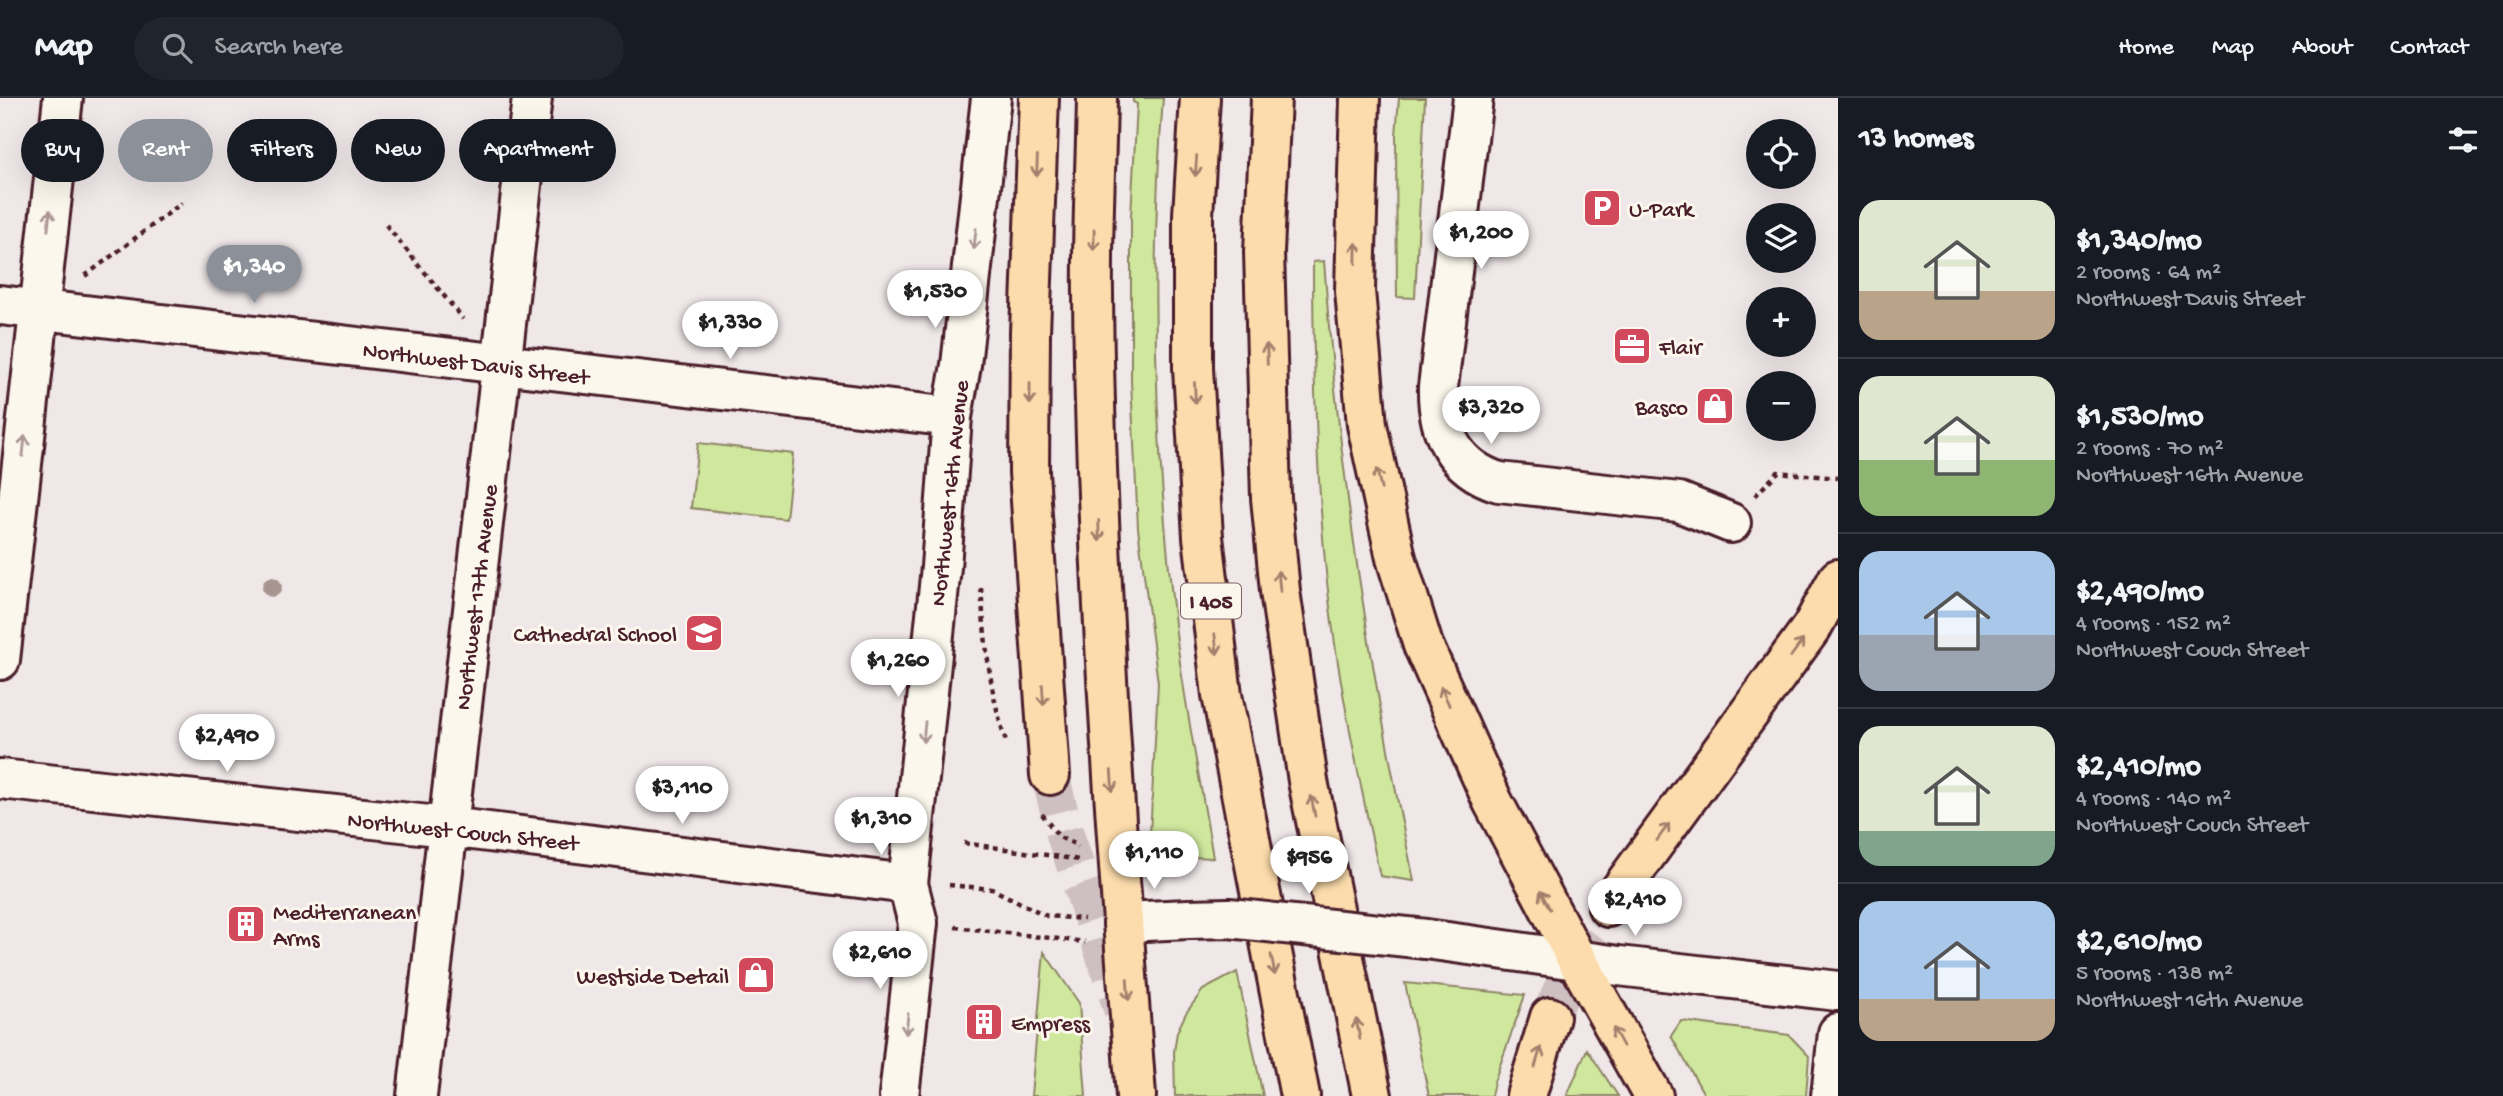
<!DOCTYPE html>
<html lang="en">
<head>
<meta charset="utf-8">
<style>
  :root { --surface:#171b24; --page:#20242c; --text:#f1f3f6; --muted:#9ea1a6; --line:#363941; --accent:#8c9099 }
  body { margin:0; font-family:"Gochi Hand",sans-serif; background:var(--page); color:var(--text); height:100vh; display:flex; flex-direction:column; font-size:26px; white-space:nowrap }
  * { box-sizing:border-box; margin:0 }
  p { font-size:23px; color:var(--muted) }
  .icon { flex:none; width:38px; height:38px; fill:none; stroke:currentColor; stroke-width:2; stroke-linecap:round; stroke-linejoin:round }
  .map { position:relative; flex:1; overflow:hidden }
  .details { display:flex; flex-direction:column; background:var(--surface); width:665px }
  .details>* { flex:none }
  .top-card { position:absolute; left:21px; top:21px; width:665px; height:63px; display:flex; gap:14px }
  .fabs { position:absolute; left:1746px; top:21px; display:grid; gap:14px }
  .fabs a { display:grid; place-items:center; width:70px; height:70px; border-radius:50%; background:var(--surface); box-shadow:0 7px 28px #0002; font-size:35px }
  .price { position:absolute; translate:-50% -60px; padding:0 16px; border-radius:24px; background:#fff; color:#222; font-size:23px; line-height:46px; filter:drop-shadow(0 2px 4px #0008) }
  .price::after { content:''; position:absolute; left:50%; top:42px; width:21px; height:16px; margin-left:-10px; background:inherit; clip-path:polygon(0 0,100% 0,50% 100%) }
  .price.active { background:var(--accent); color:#fff }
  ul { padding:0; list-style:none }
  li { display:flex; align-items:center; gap:21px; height:175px; padding:0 21px }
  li+li { border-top:2px solid var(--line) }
  li span { display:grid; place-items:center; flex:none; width:196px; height:140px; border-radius:21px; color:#555 }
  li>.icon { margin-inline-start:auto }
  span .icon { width:84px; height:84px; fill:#fffc; stroke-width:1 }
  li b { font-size:30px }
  h2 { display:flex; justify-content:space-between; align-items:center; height:84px; padding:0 21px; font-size:30px }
  .chip { padding:0 24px; border-radius:32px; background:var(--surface); box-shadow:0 7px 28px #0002; font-size:24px; line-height:63px }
  .chip.active { background:var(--accent); color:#fff }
  header { display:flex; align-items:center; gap:42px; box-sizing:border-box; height:98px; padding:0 35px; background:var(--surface); border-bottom:2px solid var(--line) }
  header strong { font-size:33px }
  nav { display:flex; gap:38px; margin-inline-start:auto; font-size:24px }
  .search { width:490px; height:63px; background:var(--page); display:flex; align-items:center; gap:18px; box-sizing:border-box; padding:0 24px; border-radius:38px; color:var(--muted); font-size:26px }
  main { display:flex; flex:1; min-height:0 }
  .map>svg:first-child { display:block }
</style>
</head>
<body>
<header>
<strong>Map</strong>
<div class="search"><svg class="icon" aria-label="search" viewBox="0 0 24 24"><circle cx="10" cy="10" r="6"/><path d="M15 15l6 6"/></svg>Search here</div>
<nav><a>Home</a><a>Map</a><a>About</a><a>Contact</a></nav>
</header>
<main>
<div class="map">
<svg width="1838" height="998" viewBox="0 0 1838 998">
  <rect width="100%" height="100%" fill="#efe7e8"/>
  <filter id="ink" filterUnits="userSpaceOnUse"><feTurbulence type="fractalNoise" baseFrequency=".0143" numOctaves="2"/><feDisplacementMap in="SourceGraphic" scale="14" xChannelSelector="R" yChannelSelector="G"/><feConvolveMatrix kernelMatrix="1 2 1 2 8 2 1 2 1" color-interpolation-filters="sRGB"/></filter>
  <g filter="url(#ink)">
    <path fill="#cfe89e" stroke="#8c8464" stroke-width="2" d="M1133,0H1163C1149,177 1155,358 1176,535C1185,610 1201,685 1213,760L1149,757L1158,585L1138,430L1131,283V118L1137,6L1133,4Z
      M1399,0H1425L1415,200L1397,199L1396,37Z
      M1324,163C1338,372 1371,579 1414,783L1380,778C1357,671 1333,562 1324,452C1316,356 1313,260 1313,164Z
      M698,345L793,356L786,421L691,410Z
      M1044,854L1079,905L1086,998H1031Z
      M1237,874L1263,998H1175L1174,954L1177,934L1186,915L1203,892Z
      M1405,885L1525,897L1494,984L1491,998H1429Z
      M1681,923L1789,937L1809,958L1806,998H1705L1671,938Z
      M1587,951L1618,998H1567Z"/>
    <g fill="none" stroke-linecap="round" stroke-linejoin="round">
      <path stroke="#cebfc2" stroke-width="38" stroke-dasharray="38 19" stroke-linecap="butt" d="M1050,677L1065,736L1123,913
        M1550,919L1576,860L1608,809"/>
      <defs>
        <path id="minor" d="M1473,0L1438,289C1437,334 1454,370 1499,384L1679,404L1731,425
          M0,207L952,319
          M0,562L63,0
          M0,681L448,729L908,786
          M1123,824L1189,821
          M1426,841L1619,868L1838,893
          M417,998L532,0
          M899,998L918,825L908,786L941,469L952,319L961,267L991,0
          M1831,998L1838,935"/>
        <path id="major" d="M1123,824L1136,998
          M1577,862L1653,998"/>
        <path id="highway" d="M1039,0L1030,234L1029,374L1050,677
          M1097,0C1096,65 1092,131 1093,196C1095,406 1108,615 1123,824
          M1200,0L1193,117V270L1203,439L1222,597L1300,998
          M1271,0L1264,154L1271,400L1280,493L1308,683L1372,998
          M1360,0L1355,193L1367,327L1396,460L1423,547L1493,704L1577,862
          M1608,809L1812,529L1838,481
          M1526,998L1550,919"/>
      </defs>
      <use href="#minor" stroke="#4a1f2b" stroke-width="44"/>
      <use href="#major" stroke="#4a1f2b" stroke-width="44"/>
      <use href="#highway" stroke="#4a1f2b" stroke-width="44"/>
      <path stroke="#4a1f2b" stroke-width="4.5" stroke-dasharray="5 5" stroke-linecap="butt" d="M386,127L463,221
        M85,178L182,105
        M1755,398L1778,374L1838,380
        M981,490C985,542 989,592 1006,643
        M1042,716L1059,739L1075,746L1078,749
        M964,745L1080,762
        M949,787L992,791L1047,818L1084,821
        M955,829L1085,844"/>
      <use href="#minor" stroke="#fbf7ec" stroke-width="38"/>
      <use href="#major" stroke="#fcdcac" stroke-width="38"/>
      <use href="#highway" stroke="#fcdcac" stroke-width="38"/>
      <defs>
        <path id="minor-bridge" d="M1189,821L1229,820L1426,841"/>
      </defs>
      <use href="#minor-bridge" stroke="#4a1f2b" stroke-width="44" stroke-linecap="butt"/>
      <use href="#minor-bridge" stroke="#fbf7ec" stroke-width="38"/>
    </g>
    <circle fill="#a69490" cx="272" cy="489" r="10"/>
    <defs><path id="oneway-shaft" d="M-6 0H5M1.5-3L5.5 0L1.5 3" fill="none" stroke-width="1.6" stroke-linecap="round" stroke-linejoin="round" transform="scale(1.75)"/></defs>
    <g stroke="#a37e6c">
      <use href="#oneway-shaft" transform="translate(1037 68) rotate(92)"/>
      <use href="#oneway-shaft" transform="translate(1196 68) rotate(94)"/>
      <use href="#oneway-shaft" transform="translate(1094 142) rotate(91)"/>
      <use href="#oneway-shaft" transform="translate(1356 155) rotate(-89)"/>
      <use href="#oneway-shaft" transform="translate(1267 256) rotate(-92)"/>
      <use href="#oneway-shaft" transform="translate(1195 295) rotate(87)"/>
      <use href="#oneway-shaft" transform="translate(1030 296) rotate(90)"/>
      <use href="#oneway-shaft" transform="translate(1379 381) rotate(-102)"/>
      <use href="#oneway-shaft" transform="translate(1099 433) rotate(88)"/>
      <use href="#oneway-shaft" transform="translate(1279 483) rotate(-96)"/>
      <use href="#oneway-shaft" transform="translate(1216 546) rotate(83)"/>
      <use href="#oneway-shaft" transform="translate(1797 550) rotate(-54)"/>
      <use href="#oneway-shaft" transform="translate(1043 597) rotate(86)"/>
      <use href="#oneway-shaft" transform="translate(1445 598) rotate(-114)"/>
      <use href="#oneway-shaft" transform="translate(1112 683) rotate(86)"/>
      <use href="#oneway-shaft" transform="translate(1313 708) rotate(-101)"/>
      <use href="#oneway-shaft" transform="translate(1663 734) rotate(-54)"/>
      <use href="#oneway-shaft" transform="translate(1545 802) rotate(-118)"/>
      <use href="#oneway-shaft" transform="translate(1273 867) rotate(79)"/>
      <use href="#oneway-shaft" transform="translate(1128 892) rotate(86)"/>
      <use href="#oneway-shaft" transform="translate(1358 931) rotate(-101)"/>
      <use href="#oneway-shaft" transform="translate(1618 939) rotate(-119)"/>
      <use href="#oneway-shaft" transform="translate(1538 959) rotate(-73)"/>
    </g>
    <g stroke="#ab9695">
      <use href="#oneway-shaft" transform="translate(49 122) rotate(-84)"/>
      <use href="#oneway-shaft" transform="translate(975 141) rotate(96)"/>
      <use href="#oneway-shaft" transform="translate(24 348) rotate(-84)"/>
      <use href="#oneway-shaft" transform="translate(924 634) rotate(96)"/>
      <use href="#oneway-shaft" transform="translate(907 926) rotate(96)"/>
    </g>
  </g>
  <defs>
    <symbol id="parking-square" viewBox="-11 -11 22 22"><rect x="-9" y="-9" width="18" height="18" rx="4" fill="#d1495b" stroke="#fbf7ec"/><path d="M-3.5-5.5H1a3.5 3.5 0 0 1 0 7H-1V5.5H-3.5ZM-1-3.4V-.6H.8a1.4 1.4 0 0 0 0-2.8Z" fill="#fff"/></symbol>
    <symbol id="office-square" viewBox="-11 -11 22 22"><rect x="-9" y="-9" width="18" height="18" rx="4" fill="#d1495b" stroke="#fbf7ec"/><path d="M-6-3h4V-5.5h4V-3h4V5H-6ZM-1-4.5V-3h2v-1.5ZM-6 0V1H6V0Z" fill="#fff"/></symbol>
    <symbol id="shop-square" viewBox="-11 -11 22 22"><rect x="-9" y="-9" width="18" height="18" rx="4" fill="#d1495b" stroke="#fbf7ec"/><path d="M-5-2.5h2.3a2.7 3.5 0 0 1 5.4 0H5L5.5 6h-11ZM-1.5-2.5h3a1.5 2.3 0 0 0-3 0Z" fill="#fff"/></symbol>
    <symbol id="school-square" viewBox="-11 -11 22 22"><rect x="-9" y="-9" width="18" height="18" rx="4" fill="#d1495b" stroke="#fbf7ec"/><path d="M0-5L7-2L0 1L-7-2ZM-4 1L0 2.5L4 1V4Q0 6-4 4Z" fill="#fff"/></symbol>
    <symbol id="building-square" viewBox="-11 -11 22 22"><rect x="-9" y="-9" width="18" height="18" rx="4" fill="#d1495b" stroke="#fbf7ec"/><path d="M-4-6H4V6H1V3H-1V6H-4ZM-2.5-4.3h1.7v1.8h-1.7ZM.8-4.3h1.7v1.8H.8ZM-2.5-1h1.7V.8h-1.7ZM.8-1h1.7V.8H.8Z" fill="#fff"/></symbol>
  </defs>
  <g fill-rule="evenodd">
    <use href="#parking-square" x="1580" y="88" width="44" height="44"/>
    <use href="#office-square" x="1610" y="226" width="44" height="44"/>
    <use href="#shop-square" x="1693" y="286" width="44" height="44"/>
    <use href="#school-square" x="682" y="513" width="44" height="44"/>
    <use href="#building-square" x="224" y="804" width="44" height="44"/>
    <use href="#shop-square" x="734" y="855" width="44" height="44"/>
    <use href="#building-square" x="962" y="902" width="44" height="44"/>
  </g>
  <g text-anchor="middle" stroke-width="6" stroke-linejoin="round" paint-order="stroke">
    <rect fill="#fbf7ec" stroke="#7f6065" stroke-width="2" x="1181" y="485.5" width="60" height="35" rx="5"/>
    <g font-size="21" font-weight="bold" fill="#4a1f2b">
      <text x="1211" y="510">I 405</text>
    </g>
    <g font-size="23" fill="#4a1f2b" stroke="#fbf7ec" text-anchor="start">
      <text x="1629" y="118">U-Park</text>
      <text x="1659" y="256">Flair</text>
      <text x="1688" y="316" text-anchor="end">Basco</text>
      <text x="677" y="543" text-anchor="end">Cathedral School</text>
      <text x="273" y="821">Mediterranean<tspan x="273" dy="26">Arms</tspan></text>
      <text x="729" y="885" text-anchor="end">Westside Detail</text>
      <text x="1011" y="932">Empress</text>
    </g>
    <g font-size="23" fill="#4a1f2b" stroke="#fbf7ec">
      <text transform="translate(476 264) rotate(7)" y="8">Northwest Davis Street</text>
      <text transform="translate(948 395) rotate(-84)" y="8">Northwest 16th Avenue</text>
      <text transform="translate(475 499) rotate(-83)" y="8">Northwest 17th Avenue</text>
      <text transform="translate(463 732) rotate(6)" y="8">Northwest Couch Street</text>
    </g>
  </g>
</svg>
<div class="fabs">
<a><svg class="icon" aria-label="locate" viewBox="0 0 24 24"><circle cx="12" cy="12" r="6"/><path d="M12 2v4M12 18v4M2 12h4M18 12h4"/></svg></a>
<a><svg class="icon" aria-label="layers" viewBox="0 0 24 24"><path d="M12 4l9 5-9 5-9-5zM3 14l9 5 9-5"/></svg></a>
<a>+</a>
<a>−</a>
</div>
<b class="price" style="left:1481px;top:173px">$1,200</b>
<b class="price active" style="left:254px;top:207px">$1,340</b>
<b class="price" style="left:935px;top:232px">$1,530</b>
<b class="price" style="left:730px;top:263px">$1,330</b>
<b class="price" style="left:1491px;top:348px">$3,320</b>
<b class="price" style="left:898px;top:601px">$1,260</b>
<b class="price" style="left:227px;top:676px">$2,490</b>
<b class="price" style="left:682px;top:728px">$3,110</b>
<b class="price" style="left:881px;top:759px">$1,310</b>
<b class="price" style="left:1154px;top:793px">$1,110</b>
<b class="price" style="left:1309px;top:798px">$956</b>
<b class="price" style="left:1635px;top:840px">$2,410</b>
<b class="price" style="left:880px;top:893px">$2,610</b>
<div class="top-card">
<a class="chip">Buy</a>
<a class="chip active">Rent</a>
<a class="chip">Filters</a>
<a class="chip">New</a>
<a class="chip">Apartment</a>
</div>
</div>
<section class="details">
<h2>13 homes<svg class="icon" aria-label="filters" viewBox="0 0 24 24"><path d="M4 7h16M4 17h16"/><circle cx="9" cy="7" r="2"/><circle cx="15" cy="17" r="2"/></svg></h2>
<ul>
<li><span style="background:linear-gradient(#dfe7d0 65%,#b9a48a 0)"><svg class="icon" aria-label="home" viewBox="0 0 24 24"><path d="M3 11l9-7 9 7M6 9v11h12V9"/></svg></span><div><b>$1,340/mo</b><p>2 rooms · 64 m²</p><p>Northwest Davis Street</p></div></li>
<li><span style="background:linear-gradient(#dfe7d0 60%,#8fb573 0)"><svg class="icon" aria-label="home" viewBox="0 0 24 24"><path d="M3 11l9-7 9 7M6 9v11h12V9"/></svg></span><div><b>$1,530/mo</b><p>2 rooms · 70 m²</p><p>Northwest 16th Avenue</p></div></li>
<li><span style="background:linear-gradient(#a9c7e8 60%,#9aa5b1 0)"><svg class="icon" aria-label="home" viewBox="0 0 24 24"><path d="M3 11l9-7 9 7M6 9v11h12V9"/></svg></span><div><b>$2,490/mo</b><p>4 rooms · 152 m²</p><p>Northwest Couch Street</p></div></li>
<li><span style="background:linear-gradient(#dfe7d0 75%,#7fa58c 0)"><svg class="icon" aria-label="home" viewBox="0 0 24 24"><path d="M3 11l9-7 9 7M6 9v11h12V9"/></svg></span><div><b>$2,410/mo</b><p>4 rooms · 140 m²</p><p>Northwest Couch Street</p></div></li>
<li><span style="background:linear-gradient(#a9c7e8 70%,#b9a48a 0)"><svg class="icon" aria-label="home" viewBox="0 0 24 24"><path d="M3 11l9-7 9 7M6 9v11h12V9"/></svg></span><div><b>$2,610/mo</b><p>5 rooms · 138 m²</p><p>Northwest 16th Avenue</p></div></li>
</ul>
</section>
</main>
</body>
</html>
